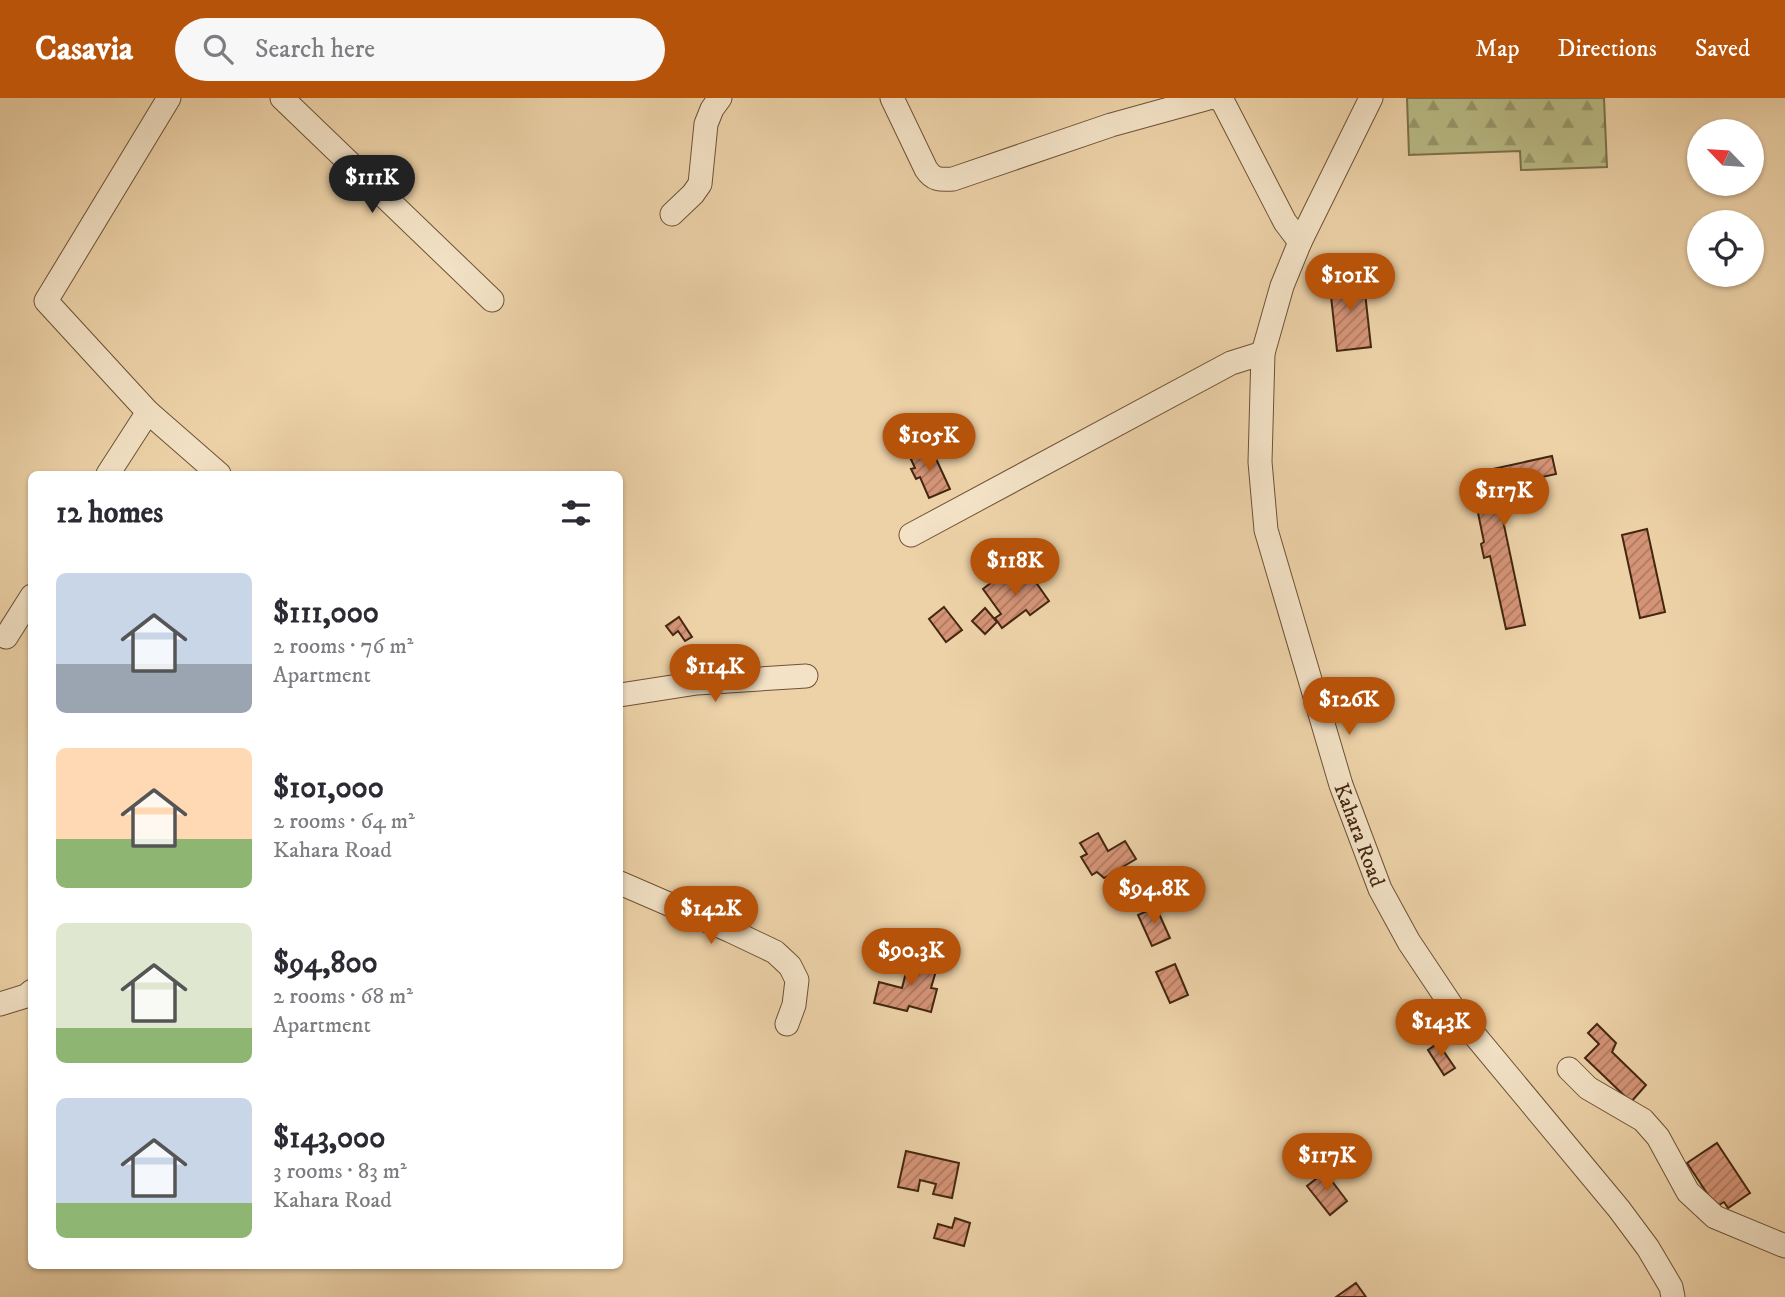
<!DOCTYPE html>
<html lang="en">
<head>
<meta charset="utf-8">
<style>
  :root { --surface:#fff; --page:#f7f7f7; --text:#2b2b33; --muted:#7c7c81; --accent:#b45309 }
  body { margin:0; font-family:"IM FELL DW Pica",serif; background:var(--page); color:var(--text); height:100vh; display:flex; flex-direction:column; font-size:26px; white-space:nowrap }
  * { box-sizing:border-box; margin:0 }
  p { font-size:23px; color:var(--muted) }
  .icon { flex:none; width:38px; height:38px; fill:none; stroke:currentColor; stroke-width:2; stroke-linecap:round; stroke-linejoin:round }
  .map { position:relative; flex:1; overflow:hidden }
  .panel { position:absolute; left:28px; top:373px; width:595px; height:798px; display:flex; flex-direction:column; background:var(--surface); border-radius:10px; box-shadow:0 2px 5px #0004 }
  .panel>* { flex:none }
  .needle { width:46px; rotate:295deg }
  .tools { position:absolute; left:1687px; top:21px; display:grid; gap:14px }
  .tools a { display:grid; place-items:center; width:77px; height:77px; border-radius:50%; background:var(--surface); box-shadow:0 2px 5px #0004; font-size:35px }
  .price { position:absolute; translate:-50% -60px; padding:0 16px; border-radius:24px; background:var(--accent); color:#fff; font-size:23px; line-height:46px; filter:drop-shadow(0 2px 4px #0008) }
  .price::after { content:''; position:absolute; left:50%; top:42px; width:21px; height:16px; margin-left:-10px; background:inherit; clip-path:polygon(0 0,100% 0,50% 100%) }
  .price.active { background:#222; color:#fff }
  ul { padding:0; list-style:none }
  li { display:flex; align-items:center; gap:21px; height:175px; padding:0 28px }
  li span { display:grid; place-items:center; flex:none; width:196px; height:140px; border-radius:10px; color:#555 }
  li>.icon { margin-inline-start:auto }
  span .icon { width:84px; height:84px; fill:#fffc; stroke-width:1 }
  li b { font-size:30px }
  h2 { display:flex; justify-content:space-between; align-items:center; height:84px; padding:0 28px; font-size:30px }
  header { display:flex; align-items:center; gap:42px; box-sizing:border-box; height:98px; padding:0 35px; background:var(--accent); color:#fff }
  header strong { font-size:33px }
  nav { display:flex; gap:38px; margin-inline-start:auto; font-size:24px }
  .search { width:490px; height:63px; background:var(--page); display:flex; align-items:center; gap:18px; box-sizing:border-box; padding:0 24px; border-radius:38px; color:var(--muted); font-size:26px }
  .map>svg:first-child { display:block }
</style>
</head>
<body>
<header>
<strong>Casavia</strong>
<div class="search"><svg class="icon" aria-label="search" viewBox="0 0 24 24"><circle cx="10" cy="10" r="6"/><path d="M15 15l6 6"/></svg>Search here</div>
<nav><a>Map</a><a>Directions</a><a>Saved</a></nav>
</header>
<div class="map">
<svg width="1785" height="1199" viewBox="0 0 1785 1199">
  <defs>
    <pattern id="forest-firs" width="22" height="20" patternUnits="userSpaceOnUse" patternTransform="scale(1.75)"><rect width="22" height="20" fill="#b9bb86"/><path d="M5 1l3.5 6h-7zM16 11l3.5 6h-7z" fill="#98986c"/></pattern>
    <pattern id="building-hatch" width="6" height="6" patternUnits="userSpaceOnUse" patternTransform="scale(1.75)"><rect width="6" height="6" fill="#d59477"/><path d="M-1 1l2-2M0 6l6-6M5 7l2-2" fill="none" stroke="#ae7960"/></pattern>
  </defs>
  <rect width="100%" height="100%" fill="#edd2a8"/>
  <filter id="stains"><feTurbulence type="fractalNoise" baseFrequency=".00286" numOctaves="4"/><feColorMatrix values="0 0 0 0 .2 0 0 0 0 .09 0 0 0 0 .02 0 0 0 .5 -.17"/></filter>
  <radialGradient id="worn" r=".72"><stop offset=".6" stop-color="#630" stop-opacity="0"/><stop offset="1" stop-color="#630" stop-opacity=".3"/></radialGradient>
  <path fill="url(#forest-firs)" stroke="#7e714b" stroke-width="2" d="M1407,0H1604L1607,69L1521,72L1520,53L1409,57Z"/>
  <path fill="url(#building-hatch)" stroke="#442710" stroke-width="2" d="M1363,176L1371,249L1337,253L1329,180Z
    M931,350L950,391L929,400L920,379L916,381L911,371L915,370L910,359Z
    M1552,358L1556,376L1496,389L1525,527L1506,531L1490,458L1484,460L1481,446L1484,444L1470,376Z
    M1647,431L1665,514L1640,520L1622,437Z
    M1005,474L1018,491L1030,476L1049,503L1030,517L1026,512L1002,530L995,520L1001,516L983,491Z
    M944,509L962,532L946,544L929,521Z
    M985,510L997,524L985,536L972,523Z
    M679,519L692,539L685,543L678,533L673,537L666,528Z
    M1098,735L1108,753L1125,743L1136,761L1104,780L1097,774L1092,777L1081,759L1087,756L1080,745Z
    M1156,809L1170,840L1152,848L1138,817Z
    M910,859L938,866L931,890L937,891L931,914L909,908L907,913L874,905L879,884L902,890Z
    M1175,866L1188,897L1170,905L1156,874Z
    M1597,926L1616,945L1612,954L1646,987L1631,1004L1585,960L1599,946L1588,935Z
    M1438,945L1455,970L1444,977L1428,952Z
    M1717,1045L1750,1095L1728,1110L1724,1104L1716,1109L1687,1065Z
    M906,1053L959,1065L952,1100L933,1096L936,1086L920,1082L918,1093L898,1089Z
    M1325,1074L1347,1103L1330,1117L1307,1088Z
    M955,1120L970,1125L964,1148L934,1140L938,1126L952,1130Z
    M1356,1185L1366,1199H1336Z"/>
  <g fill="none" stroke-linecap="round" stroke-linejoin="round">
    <defs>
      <g id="minor">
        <path d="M169,0L46,203L148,314L219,376"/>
        <path d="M282,0L492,202"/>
        <path d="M892,0L926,71C933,82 940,82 953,81L1111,27L1209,0"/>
        <path d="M1217,0L1223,4L1285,124L1300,144"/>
        <path id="s1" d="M1371,0L1300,144L1282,188L1263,255L1260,364L1266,432L1341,687L1380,791L1409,844L1457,916L1619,1111L1648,1150L1671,1189L1673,1199"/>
        <path d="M672,116L693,96L700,86L706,26L712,11L720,0"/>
        <path d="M108,376L148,314"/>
        <path d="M911,437L1231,265L1263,255"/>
        <path d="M6,539L32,498"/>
        <path d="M620,597L697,585L806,578"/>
        <path d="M620,785L731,833L775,854L790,868L797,882L794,907L787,926"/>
        <path d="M0,906L26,898L32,893"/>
        <path d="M1569,971L1588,990L1643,1022L1658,1039L1688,1094L1715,1119L1785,1148"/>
      </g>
    </defs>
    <use href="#minor" stroke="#6e5236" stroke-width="25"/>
    <use href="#minor" stroke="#f3e2c6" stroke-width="23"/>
  </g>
  <g text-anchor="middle" stroke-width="7" stroke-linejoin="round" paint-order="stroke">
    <g font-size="21" fill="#442710" stroke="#f3e2c6">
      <text dy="7" stroke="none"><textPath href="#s1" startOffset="774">Kahara Road</textPath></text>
    </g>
  </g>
  <rect width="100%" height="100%" filter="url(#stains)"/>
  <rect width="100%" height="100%" fill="url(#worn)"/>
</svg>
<div class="tools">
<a><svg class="needle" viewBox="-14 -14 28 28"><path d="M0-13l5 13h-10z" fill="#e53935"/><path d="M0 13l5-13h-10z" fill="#7c7c81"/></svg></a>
<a><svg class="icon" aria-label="locate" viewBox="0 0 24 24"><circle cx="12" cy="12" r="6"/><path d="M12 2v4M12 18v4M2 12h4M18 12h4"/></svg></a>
</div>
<b class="price active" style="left:372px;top:117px">$111K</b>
<b class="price" style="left:1350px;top:215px">$101K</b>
<b class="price" style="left:929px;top:375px">$105K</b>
<b class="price" style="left:1504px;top:430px">$117K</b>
<b class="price" style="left:1015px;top:500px">$118K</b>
<b class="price" style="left:715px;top:606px">$114K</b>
<b class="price" style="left:1349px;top:639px">$126K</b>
<b class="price" style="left:1154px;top:828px">$94.8K</b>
<b class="price" style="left:711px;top:848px">$142K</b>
<b class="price" style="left:911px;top:890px">$90.3K</b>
<b class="price" style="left:1441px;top:961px">$143K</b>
<b class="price" style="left:1327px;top:1095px">$117K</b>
<section class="panel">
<h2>12 homes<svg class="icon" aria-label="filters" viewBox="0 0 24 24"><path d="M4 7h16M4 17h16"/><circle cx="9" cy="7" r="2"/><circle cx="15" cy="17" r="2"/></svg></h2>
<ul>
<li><span style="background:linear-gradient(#c9d6e8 65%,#9aa5b1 0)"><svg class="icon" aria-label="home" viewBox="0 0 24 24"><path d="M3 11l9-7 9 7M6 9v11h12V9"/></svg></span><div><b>$111,000</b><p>2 rooms · 76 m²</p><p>Apartment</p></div></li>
<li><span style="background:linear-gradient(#ffd9b3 65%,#8fb573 0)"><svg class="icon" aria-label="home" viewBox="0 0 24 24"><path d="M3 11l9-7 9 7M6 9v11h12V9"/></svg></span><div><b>$101,000</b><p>2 rooms · 64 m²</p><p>Kahara Road</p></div></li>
<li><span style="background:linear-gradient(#dfe7d0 75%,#8fb573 0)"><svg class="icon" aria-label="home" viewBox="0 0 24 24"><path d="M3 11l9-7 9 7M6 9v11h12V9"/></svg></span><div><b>$94,800</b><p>2 rooms · 68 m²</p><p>Apartment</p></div></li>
<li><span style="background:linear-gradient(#c9d6e8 75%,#8fb573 0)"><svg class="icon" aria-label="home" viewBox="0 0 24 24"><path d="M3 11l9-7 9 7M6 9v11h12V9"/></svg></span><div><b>$143,000</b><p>3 rooms · 83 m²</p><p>Kahara Road</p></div></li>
</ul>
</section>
</div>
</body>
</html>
